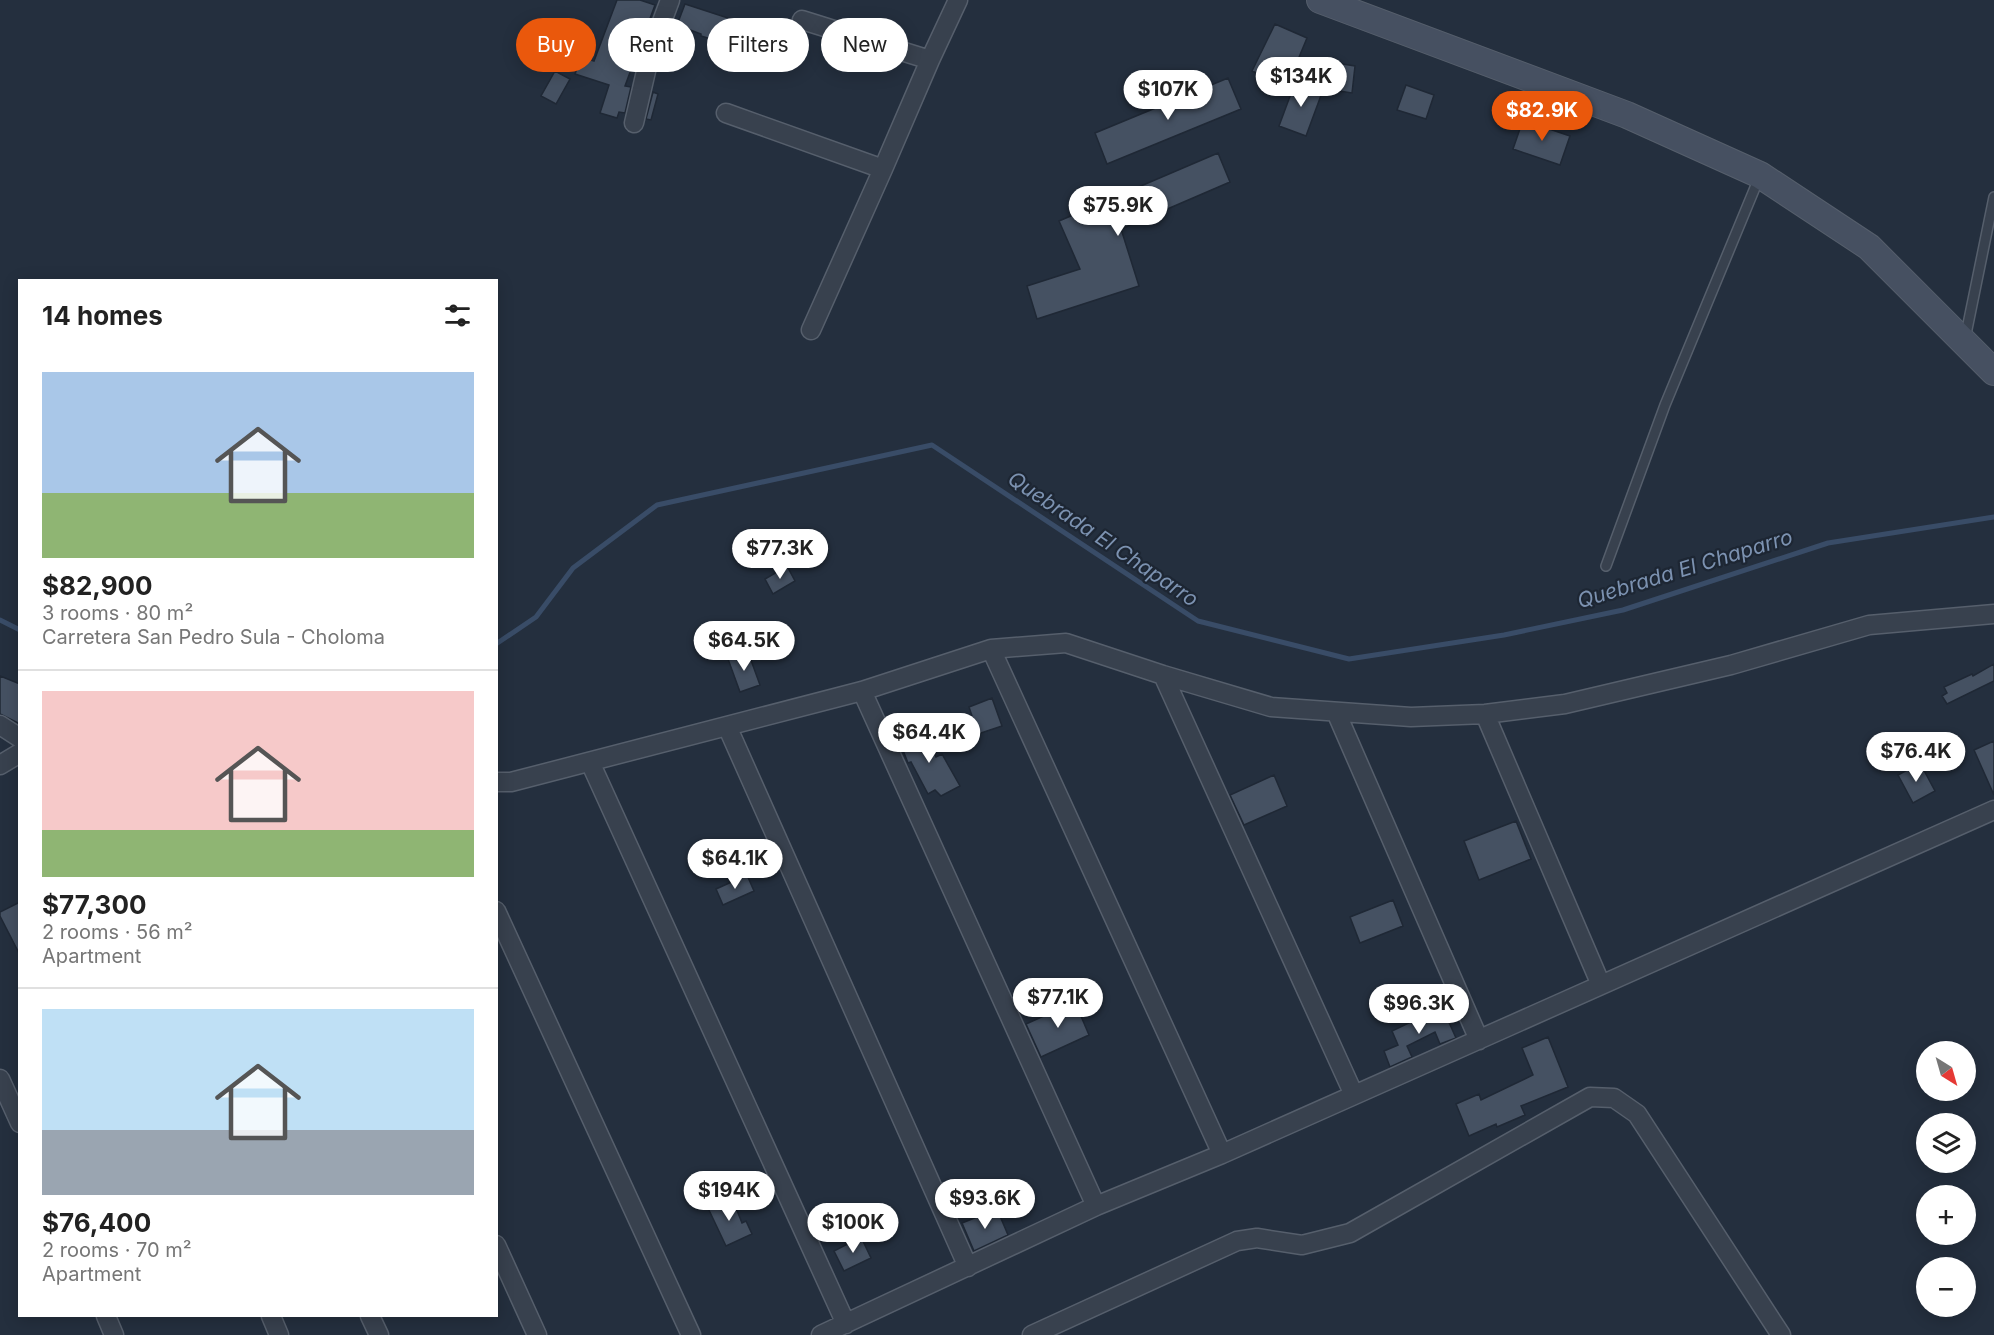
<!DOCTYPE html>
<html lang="en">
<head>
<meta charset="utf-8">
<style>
  :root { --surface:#fff; --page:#f6f6f6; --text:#222; --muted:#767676; --line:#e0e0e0; --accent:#ea580c }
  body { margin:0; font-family:Inter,sans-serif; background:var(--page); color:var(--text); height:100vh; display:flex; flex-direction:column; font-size:22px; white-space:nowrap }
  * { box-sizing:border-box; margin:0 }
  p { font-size:20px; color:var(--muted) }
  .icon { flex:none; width:33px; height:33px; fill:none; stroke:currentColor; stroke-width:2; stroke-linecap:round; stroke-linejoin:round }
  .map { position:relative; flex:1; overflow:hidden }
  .side { position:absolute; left:18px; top:279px; width:480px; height:1038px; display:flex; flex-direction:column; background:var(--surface); border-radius:0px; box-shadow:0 3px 15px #0003 }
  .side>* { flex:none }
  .guide { position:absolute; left:516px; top:18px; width:570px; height:54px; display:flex; gap:12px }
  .needle { width:39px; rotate:143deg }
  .fabs { position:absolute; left:1916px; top:1041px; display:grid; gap:12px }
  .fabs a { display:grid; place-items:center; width:60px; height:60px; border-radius:50%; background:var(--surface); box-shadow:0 3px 15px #0003; font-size:30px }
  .price { position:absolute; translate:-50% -51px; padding:0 14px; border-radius:21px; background:#fff; color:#222; font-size:20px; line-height:39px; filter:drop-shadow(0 2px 3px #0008) }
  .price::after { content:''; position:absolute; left:50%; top:36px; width:18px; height:14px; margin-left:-9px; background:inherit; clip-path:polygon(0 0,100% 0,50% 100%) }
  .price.selected { background:var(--accent); color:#fff }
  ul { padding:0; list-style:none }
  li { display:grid; align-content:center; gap:12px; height:318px; padding:0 24px }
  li+li { border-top:2px solid var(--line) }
  li span { display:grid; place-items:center; height:186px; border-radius:0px; color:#555 }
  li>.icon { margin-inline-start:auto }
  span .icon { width:108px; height:108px; fill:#fffc; stroke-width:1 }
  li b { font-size:26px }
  h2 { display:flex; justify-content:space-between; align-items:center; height:72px; padding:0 24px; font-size:26px }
  .chip { padding:0 21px; border-radius:27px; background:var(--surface); box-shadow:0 3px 15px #0003; font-size:21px; line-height:54px }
  .chip.selected { background:var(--accent); color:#fff }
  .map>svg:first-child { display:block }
</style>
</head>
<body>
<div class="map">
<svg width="1994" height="1335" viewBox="0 0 1994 1335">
  <rect width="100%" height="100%" fill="#242f3e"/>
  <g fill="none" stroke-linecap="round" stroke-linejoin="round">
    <path stroke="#394c67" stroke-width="5" d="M0,620L20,630
      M496,644L536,617L573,568L657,505L932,445L1198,621L1349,659L1504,635L1623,610L1828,543L1994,517"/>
  </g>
  <path fill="#455162" stroke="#1f2835" stroke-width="1.5" d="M617,0H640L655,5L625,86L631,87L625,113L619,112L617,118L600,113L609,85L575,74L581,57L594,61Z
    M685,4L731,19L724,43L701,36V34L677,25Z
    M1275,24L1307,38L1287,86L1252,71Z
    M1336,63L1355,66L1352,93L1333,90Z
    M555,71L570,79L556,104L541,96Z
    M1228,78L1241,109L1107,164L1095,133Z
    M1296,80L1323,90L1306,136L1279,126Z
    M1406,85L1434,95L1426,119L1397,110Z
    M653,92L658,94L651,120L646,119Z
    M1523,120L1570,136L1560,165L1513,149Z
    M1218,153L1230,182L1121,229L1139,286L1037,319L1027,286L1080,269L1059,221Z
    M787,566L795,581L773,594L765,579Z
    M748,652L760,685L740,692L728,659Z
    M1994,664V681L1947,704L1942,696L1947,693L1944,687L1972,674L1973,676Z
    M0,676L20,684V724L0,714Z
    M992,698L1002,726L978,734L969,707Z
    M925,730L936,757L942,754L960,786L941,796L935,790L928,794L911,762L908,763L899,740Z
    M1994,741V795L1974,750Z
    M1920,763L1935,791L1913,803L1898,775Z
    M1274,775L1287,806L1244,825L1230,795Z
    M1516,821L1531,859L1479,880L1464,841Z
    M747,875L754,891L723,905L716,889Z
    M1393,900L1403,926L1360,943L1350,917Z
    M20,902V955L0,916V912Z
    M1075,1002L1089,1035L1041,1057L1026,1024Z
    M1442,1007L1456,1038L1440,1044L1435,1032L1407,1046L1412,1057L1390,1067L1384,1051L1398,1045L1392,1031Z
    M1548,1037L1568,1087L1521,1106L1525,1115L1497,1127L1496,1124L1469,1136L1456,1104L1479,1094L1481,1100L1533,1075L1522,1048Z
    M732,1198L742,1223L746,1221L752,1234L726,1246L708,1208Z
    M997,1209L1008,1235L974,1251L962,1223Z
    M861,1237L871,1258L844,1271L834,1251Z"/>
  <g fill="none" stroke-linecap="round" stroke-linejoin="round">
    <defs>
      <path id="lane" d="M1965,339L1994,197
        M1606,566L1665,405L1759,178"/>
      <path id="street" d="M802,20L930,60
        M726,113L883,169
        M634,123L650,54L670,0
        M811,330L883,169L930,60L958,0
        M991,649L1222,1154
        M1163,675L1354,1095
        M862,691L1096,1206
        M1336,712L1479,1040
        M1485,714L1601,985
        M0,725L20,738
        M727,726L968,1267
        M590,762L846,1324
        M0,765L20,753
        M496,782H511L862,691L991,649L1066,643L1163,675L1271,707L1411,717L1485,714L1565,704L1731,665L1869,625L1994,614
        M496,911L691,1335
        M0,1079L20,1123
        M496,1245L537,1335
        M106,1316L114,1335
        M271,1316L279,1335
        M370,1316L379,1335
        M821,1335L1096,1206L1222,1154L1994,810
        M1032,1335L1237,1241L1257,1238L1302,1245L1350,1233L1590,1097L1614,1098L1637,1114L1781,1335"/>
      <path id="secondary" d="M1320,0L1627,115L1760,175L1869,247L1994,372"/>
    </defs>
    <use href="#lane" stroke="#565f6c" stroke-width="12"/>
    <use href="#street" stroke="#565f6c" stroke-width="21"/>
    <use href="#secondary" stroke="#565f6c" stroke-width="28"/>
    <use href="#lane" stroke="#38414e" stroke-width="9"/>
    <use href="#street" stroke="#38414e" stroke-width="18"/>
    <use href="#secondary" stroke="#465061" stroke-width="26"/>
  </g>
  <g text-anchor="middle" stroke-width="4.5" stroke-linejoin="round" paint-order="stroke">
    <g font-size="21" font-style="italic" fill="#7c92b1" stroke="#1d2633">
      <text transform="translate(1103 539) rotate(34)" y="7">Quebrada El Chaparro</text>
      <text transform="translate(1685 569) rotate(-17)" y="7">Quebrada El Chaparro</text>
    </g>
  </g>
</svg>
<div class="fabs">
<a><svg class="needle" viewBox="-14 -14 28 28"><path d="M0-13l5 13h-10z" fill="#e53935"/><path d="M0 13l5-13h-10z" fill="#767676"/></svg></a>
<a><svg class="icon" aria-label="layers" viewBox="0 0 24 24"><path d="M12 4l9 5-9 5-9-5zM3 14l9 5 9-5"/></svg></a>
<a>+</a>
<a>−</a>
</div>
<b class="price" style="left:1301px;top:108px">$134K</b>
<b class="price" style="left:1168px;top:121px">$107K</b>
<b class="price selected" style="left:1542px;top:142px">$82.9K</b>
<b class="price" style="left:1118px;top:237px">$75.9K</b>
<b class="price" style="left:780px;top:580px">$77.3K</b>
<b class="price" style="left:744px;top:672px">$64.5K</b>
<b class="price" style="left:929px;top:764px">$64.4K</b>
<b class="price" style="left:1916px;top:783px">$76.4K</b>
<b class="price" style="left:735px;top:890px">$64.1K</b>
<b class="price" style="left:1058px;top:1029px">$77.1K</b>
<b class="price" style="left:1419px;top:1035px">$96.3K</b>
<b class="price" style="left:729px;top:1222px">$194K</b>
<b class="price" style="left:985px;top:1230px">$93.6K</b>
<b class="price" style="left:853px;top:1254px">$100K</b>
<div class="guide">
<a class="chip selected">Buy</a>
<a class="chip">Rent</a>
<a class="chip">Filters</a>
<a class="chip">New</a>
</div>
<section class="side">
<h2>14 homes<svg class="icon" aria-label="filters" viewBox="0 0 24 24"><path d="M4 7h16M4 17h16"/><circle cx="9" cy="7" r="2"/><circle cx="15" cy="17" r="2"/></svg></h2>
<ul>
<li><span style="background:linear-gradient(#a9c7e8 65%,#8fb573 0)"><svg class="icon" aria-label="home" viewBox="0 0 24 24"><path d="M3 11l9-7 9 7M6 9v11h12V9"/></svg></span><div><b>$82,900</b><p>3 rooms · 80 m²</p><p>Carretera San Pedro Sula - Choloma</p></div></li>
<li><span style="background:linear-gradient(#f6c9c9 75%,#8fb573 0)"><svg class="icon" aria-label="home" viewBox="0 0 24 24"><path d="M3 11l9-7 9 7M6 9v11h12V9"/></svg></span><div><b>$77,300</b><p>2 rooms · 56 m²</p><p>Apartment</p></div></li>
<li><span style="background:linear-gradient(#bfe0f5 65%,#9aa5b1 0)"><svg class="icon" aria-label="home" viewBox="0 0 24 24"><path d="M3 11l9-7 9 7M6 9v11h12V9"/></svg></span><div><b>$76,400</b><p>2 rooms · 70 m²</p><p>Apartment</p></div></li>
</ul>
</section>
</div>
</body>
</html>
